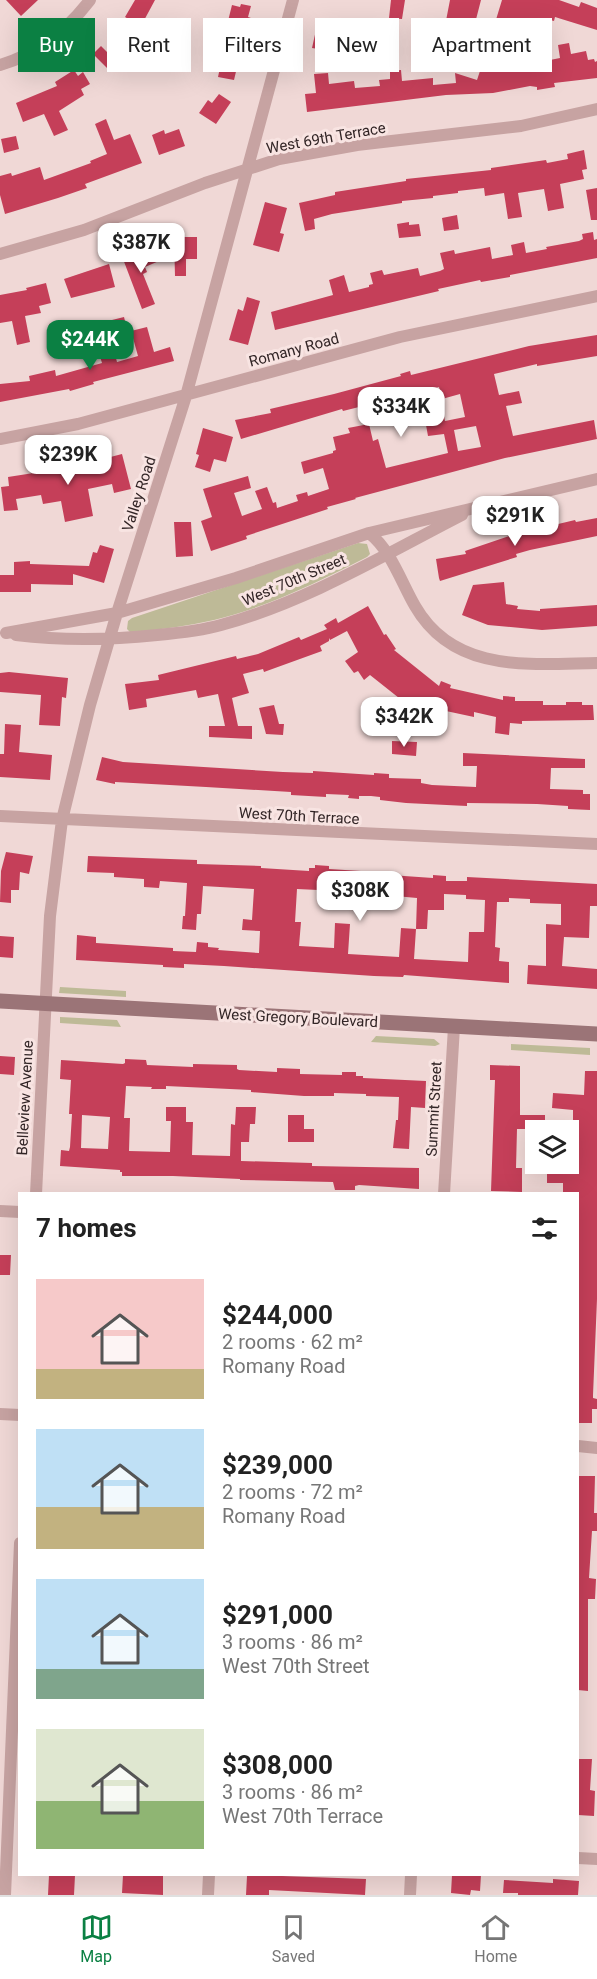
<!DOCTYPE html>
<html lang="en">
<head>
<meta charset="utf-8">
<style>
  :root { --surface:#fff; --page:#f6f6f6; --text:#222; --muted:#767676; --line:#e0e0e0; --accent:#0b8043 }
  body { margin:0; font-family:Roboto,sans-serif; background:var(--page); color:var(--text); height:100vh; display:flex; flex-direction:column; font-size:22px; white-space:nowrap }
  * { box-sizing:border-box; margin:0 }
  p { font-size:20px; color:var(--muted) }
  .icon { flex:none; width:33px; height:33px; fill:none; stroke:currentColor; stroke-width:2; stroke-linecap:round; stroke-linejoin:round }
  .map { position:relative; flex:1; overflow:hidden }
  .panel { position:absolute; left:18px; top:1192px; width:561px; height:684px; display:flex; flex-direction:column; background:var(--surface); border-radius:0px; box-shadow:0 6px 24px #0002 }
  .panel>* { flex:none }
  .top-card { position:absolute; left:18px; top:18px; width:561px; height:54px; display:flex; gap:12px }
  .controls { position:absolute; left:525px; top:1120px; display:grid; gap:12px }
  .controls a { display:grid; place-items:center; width:54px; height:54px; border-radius:0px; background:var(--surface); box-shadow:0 6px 24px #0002; font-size:30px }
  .price { position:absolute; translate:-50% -51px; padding:0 14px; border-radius:12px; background:#fff; color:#222; font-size:20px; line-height:39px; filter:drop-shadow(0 2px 3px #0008) }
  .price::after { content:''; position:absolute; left:50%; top:36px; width:18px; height:14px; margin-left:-9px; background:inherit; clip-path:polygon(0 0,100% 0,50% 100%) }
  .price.selected { background:var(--accent); color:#fff }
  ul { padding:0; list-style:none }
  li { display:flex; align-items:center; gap:18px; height:150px; padding:0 18px }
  li span { display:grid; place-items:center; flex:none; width:168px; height:120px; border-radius:0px; color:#555 }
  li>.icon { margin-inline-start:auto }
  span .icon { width:72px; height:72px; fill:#fffc; stroke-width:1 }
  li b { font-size:26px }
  h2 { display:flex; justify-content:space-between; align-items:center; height:72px; padding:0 18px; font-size:26px }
  .pill { padding:0 21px; border-radius:0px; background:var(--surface); box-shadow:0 6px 24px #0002; font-size:21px; line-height:54px }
  .pill.selected { background:var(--accent); color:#fff }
  .menu { display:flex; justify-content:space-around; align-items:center; height:84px; border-top:2px solid var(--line); background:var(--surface); font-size:16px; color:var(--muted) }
  .menu a { display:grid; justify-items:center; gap:3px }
  .menu .selected { color:var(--accent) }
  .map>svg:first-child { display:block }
</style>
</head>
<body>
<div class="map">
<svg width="597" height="1895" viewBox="0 0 597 1895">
  <rect width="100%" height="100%" fill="#f0d8d6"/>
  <path fill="#beba97" d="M358,543L367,544L370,554L367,557C318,582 268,607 214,620C188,626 162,629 136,632H130L127,629L128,621L132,618Z
    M60,987L126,991V997L59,993Z
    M60,1017L117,1020L121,1027L60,1023Z
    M376,1036L434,1039L440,1044L435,1046L371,1042Z
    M511,1044L590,1048V1055L511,1050Z"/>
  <path fill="#c53f59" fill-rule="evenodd" d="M6,0H38L21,16Z
    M135,0H155L141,26L147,19L151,21L136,49L128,57L125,54L109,70L93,54L101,46L109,54L117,45L120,48L140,26L125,17Z
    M391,0H405L402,19L389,18Z
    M450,0H481L473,31L459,28L457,34L444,31Z
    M502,0H559L579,7L581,2L597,8V30L555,17L554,21L546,19L542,29L528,24L535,63L560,58L558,45L569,43L571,54L586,51L588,60L594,59L595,62L597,61V78L554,83L555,87L537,90V87L530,86L493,93L446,95L307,112L305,94L316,93L314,74L328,73L329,84L354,81L355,88L380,86L379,80L390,79V71L401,70L402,81L433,78V85L456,83L455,73L477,80L480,71L507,65L503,39L491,36Z
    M241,4L251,6L248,17L251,18L248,32L244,31L242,39L237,37L232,57L239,59L234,80L218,77L221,63H218L225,35L219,33L222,20L228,21L232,5L240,7Z
    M318,21L337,25L331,51L312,48Z
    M74,70L78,76L83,72L90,84L81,89L84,95L59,111L68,130L54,136L44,114L23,122L16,103L57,86L55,82Z
    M219,94L231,102L216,124L199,113L208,100L212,103Z
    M106,119L114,140L130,134L142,163L85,184L87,188L58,198L5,214L0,195V176L11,173L12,176L40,167L44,180L91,163L90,161L107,154L95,124Z
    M179,129L185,146L159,155L152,135L164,130L165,134Z
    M16,136L19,149L4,153L1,139Z
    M584,150L587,169L582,170L584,179L560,184L564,208L548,211L544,189L518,193L522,217L508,219L504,193L485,196L484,188L458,191V193L433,196V198L402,201V203L332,214L314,219L315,229L305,231L299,203L335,195V192L406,181V179L491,170V168L546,160L547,163L568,159L567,154Z
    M597,188V220H591L586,190Z
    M265,202L287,208L280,233L284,234L279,252L253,245Z
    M457,215L459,229L444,231L442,218Z
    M409,222V225L419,224L421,236L399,238L397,224Z
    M593,232L594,240L597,239V258L510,275V277L481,282L480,280L438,289L439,291L275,330L271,312L333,295L329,280L344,275L349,292L369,287V285L373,284L370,273L382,270L384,275L418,268L420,276L440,271L444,269L440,253L454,250L455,254L490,247L492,259L513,255L511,245L524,242L526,253L547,249L546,247L579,241L583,239L582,234Z
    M174,237H197V259H186V276H175Z
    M153,246L159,261L145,267L147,272L143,274L155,304L142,309L123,259Z
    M109,264L115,287L71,298L64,279Z
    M46,283L51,303L39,306L41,313L25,316L30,342L17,345L12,321L0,323V295L27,290L26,288Z
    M247,297L260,301L248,345L229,340L238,309L243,311Z
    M124,317L127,329L111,333L108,321Z
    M64,320L68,334L53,338L49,324Z
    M147,327L154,352L170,347L174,361L93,382L94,384L70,391L69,389L0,402V384L30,381L29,376L55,370L56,376L102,363L98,350L113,347L117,362L138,356L131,331Z
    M597,335V356L537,366V364L494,374L499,395L519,391L522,403L506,406L513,436L594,420L597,439L505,458L355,498L356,499L327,507L328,509L246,536L247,539L211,551L201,521L212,517L203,489L248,476L251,488L234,493L242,516L262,509L255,491L267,487L273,503L276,502L277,508L298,501L296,495L307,492L308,496L329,489L323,468L304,474L301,462L333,453V451L336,450L333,437L350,433L348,428L369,424L373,441L378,439L386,468L448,453L444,434L428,436L426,425L434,424L431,410L442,407L445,421L465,417L460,394L442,399L439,387L343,411L342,409L241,439L235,420L271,413L270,409L334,394L401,376L400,374L410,371L411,375L529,346ZM476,426L481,447L458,451L454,430Z
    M203,428L233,437L226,462L214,459L210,472L195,467L199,455L196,454Z
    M122,454L131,489L114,493L112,484L88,489L93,516L65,522L61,501L43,504L41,495L16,499L18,510L4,511L1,487L9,486L8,477L72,467Z
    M597,518V536L530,550L516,554L517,557L440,581L439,578L436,559L466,554L465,551L512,535L575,520L576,522Z
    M174,522H191L193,556L176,557Z
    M100,545L114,549L104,583L73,574V585L31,584V592H0V575H14V562L30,561V564L89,566L93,552L97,553Z
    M504,582L506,604L518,606L517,609L540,611V609L597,605V626L542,630L488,625L462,615L473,585Z
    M368,606L384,635L386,634L396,649L394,650L439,686L441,681L451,685L450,688L503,700V696L515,697V701H543V705H566V702H582V705H593L594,720L522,721V724L510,723L509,735L495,733L496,717L474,712V717L446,711L442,720L427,713L424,719L409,713L406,719L391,711L399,698L370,675L364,680L358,671L354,673L345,661L358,652L347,631L330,640L329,638V641L320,646L322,651L264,672L263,669L243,674L249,693L232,698L238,726H252V739L209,737V726H225L218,694L198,698L196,690L146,699L147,707L129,710L125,684L159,680L158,675L236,656L237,659L258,654L299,637L301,640L327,629L324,625L336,618L338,623Z
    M9,672L68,678L66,698L62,697L60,726L39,725L41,695L0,692V673Z
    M274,705L279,724H284L283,735L266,734L259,708Z
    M5,724L21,725L19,752L52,755L50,780L0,777V754H4Z
    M392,741L417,742L416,756L392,754Z
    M463,753L585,759V768H551L550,789L583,790V794H590V810L568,809V806L537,804L467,803V806L406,803L380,800V797L371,796H359V799L348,798L349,795L326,794V797L291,795V792L206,787L115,782V784L96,780L102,757L123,762L283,772L313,773V771L374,775V773L389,774V778L421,779V783L432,785L476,787L477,766H463Z
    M6,852L33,856L29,874L20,872L19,890H11V903L0,902L1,871Z
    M88,856L197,860V864L261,866V868L309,871V868H315V865L329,866V869L361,871V873L433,878V875L446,876V881H467V877L597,884V906H590L589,938L564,937L562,966L597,969V989L527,984L528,965L546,966V924L561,925V904L530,903V899L509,898V902H497L495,947L500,948L499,961L509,962V983L404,975L403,977L374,976L224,966L184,964V968L163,967V965L76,960L77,935L96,937V943L173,948V951L196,952L197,942L208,943V947L219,948L218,950L259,953L260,931L242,930L243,919L252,920L254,889L203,886L201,914H197L196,930L182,929L183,916H185L187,883L160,881L159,888L144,887V879L114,877V873L87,872ZM297,889L339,891V896H351V892L417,898L416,929L401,928L399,957L348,954L350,924L335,923L334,948L299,946L301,922H295ZM444,894L466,895V899L485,900L484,932H469L468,962L414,959L416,929H427L428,910H444Z
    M0,936L14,937L13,958L0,957Z
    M0,1056L15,1057L14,1075L0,1074Z
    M125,1059L146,1060L147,1065L193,1067V1064L237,1065V1069L239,1070L277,1072V1068L300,1069V1074L342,1075V1072H356V1076H363V1078L426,1081L425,1108L411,1107L409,1149L393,1148L396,1120H398L399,1097L366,1096V1094L334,1093V1096H304L251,1092V1090L166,1086V1089H151L152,1087L126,1086L124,1118H130L129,1151L170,1152L171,1121H166V1107H186V1122H193L192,1155L230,1156L231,1124L235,1125L236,1107H256L255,1124H250L249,1142H241V1161L312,1163V1166L419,1168V1189L359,1185L355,1186V1190H335L333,1182L240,1180V1179L173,1176H122V1172H120V1170L60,1166L61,1150L69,1151L70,1147L72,1114H69L71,1080L60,1079L61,1060L123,1064L125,1063ZM82,1115L110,1117L108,1149L81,1148Z
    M490,1065L520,1066V1115H545V1129H517L516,1168H522V1192L491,1191L495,1080H490Z
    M585,1071H597V1299L593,1395V1398L597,1399V1409H592V1423H578V1194H563V1183H547V1164H572L573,1150V1110L552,1108L553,1093L584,1095Z
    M288,1115H304V1129H314V1142H288Z
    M0,1255H11L10,1275H0Z
    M578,1476H595L594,1513H597V1531H592L589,1578L596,1579L595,1599H588V1691L578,1690Z
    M578,1759H592L590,1790L595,1791L594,1816L578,1815Z
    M49,1875H75L74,1895H48Z
    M123,1875H163V1895L122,1893Z
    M252,1875L366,1879L365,1895L269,1890V1895H246L247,1876Z
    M452,1875H481L480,1891L471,1890L470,1895L451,1893Z
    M553,1879L579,1881L578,1895H518V1893H503L504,1880L553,1883Z"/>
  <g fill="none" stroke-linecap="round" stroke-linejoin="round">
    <path stroke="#c7a3a2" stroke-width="12" d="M0,65C37,54 67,30 90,0
      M0,254L84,230L205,183L279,159L357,145L521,126L597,109
      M0,439L78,424L400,337L597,296
      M369,533C391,550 401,582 415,606C454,674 530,664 597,663
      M6,633L117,613L236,578L369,533L597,479
      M16,635C64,641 110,640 157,635C179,633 200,631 221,625C306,602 384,555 462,515
      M0,816L597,844
      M36,1194L50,916L62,820L90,705L117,613L186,396L293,0
      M444,1194L454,1027
      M0,1211L20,1212
      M0,1414L20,1415
      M578,1446L597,1448
      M578,1858L597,1859
      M5,1895L20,1543
      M208,1895L209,1875
      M410,1895L411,1875"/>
    <path stroke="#9b7477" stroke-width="15" d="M0,1001L597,1034"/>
  </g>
  <g text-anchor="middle" stroke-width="6" stroke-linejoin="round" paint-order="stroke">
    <g font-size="15" fill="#322526" stroke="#f8e4e2">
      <text transform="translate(326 138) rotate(-10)" y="5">West 69th Terrace</text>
      <text transform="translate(294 350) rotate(-15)" y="5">Romany Road</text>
      <text transform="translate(139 494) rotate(-72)" y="5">Valley Road</text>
      <text transform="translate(294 580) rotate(-23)" y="5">West 70th Street</text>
      <text transform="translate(299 816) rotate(3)" y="5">West 70th Terrace</text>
      <text transform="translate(298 1018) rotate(3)" y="5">West Gregory Boulevard</text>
      <text transform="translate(25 1098) rotate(-87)" y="5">Belleview Avenue</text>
      <text transform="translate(434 1109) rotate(-87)" y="5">Summit Street</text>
    </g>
  </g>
</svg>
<div class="controls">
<a><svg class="icon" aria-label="layers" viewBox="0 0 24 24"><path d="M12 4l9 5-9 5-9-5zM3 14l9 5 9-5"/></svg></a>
</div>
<b class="price" style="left:141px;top:274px">$387K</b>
<b class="price selected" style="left:90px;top:371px">$244K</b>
<b class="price" style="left:401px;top:438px">$334K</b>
<b class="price" style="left:68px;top:486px">$239K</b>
<b class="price" style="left:515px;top:547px">$291K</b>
<b class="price" style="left:404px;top:748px">$342K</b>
<b class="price" style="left:360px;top:922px">$308K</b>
<div class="top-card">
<a class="pill selected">Buy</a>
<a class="pill">Rent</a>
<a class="pill">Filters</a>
<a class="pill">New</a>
<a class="pill">Apartment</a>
</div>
<section class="panel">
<h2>7 homes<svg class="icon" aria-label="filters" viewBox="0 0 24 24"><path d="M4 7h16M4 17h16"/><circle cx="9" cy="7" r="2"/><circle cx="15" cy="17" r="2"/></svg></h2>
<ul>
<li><span style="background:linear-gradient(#f6c9c9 75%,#c2b280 0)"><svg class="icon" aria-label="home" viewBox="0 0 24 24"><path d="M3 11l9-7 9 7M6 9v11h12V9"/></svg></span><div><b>$244,000</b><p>2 rooms · 62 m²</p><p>Romany Road</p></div></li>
<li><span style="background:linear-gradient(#bfe0f5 65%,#c2b280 0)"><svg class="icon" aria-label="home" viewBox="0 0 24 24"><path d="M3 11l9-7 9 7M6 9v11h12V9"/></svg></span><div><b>$239,000</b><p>2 rooms · 72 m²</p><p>Romany Road</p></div></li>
<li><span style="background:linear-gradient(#bfe0f5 75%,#7fa58c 0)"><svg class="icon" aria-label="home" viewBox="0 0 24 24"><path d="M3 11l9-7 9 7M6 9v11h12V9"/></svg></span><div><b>$291,000</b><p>3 rooms · 86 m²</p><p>West 70th Street</p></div></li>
<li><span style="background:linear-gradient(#dfe7d0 60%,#8fb573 0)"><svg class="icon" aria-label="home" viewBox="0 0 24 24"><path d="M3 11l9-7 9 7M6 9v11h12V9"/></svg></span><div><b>$308,000</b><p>3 rooms · 86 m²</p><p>West 70th Terrace</p></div></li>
</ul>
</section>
</div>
<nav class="menu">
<a class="selected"><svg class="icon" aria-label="map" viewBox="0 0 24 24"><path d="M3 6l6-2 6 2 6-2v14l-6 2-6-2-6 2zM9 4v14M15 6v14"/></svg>Map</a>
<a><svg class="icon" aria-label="saved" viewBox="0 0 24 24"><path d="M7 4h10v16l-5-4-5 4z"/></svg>Saved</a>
<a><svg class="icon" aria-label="home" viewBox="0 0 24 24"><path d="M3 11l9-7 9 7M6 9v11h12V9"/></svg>Home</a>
</nav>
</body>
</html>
